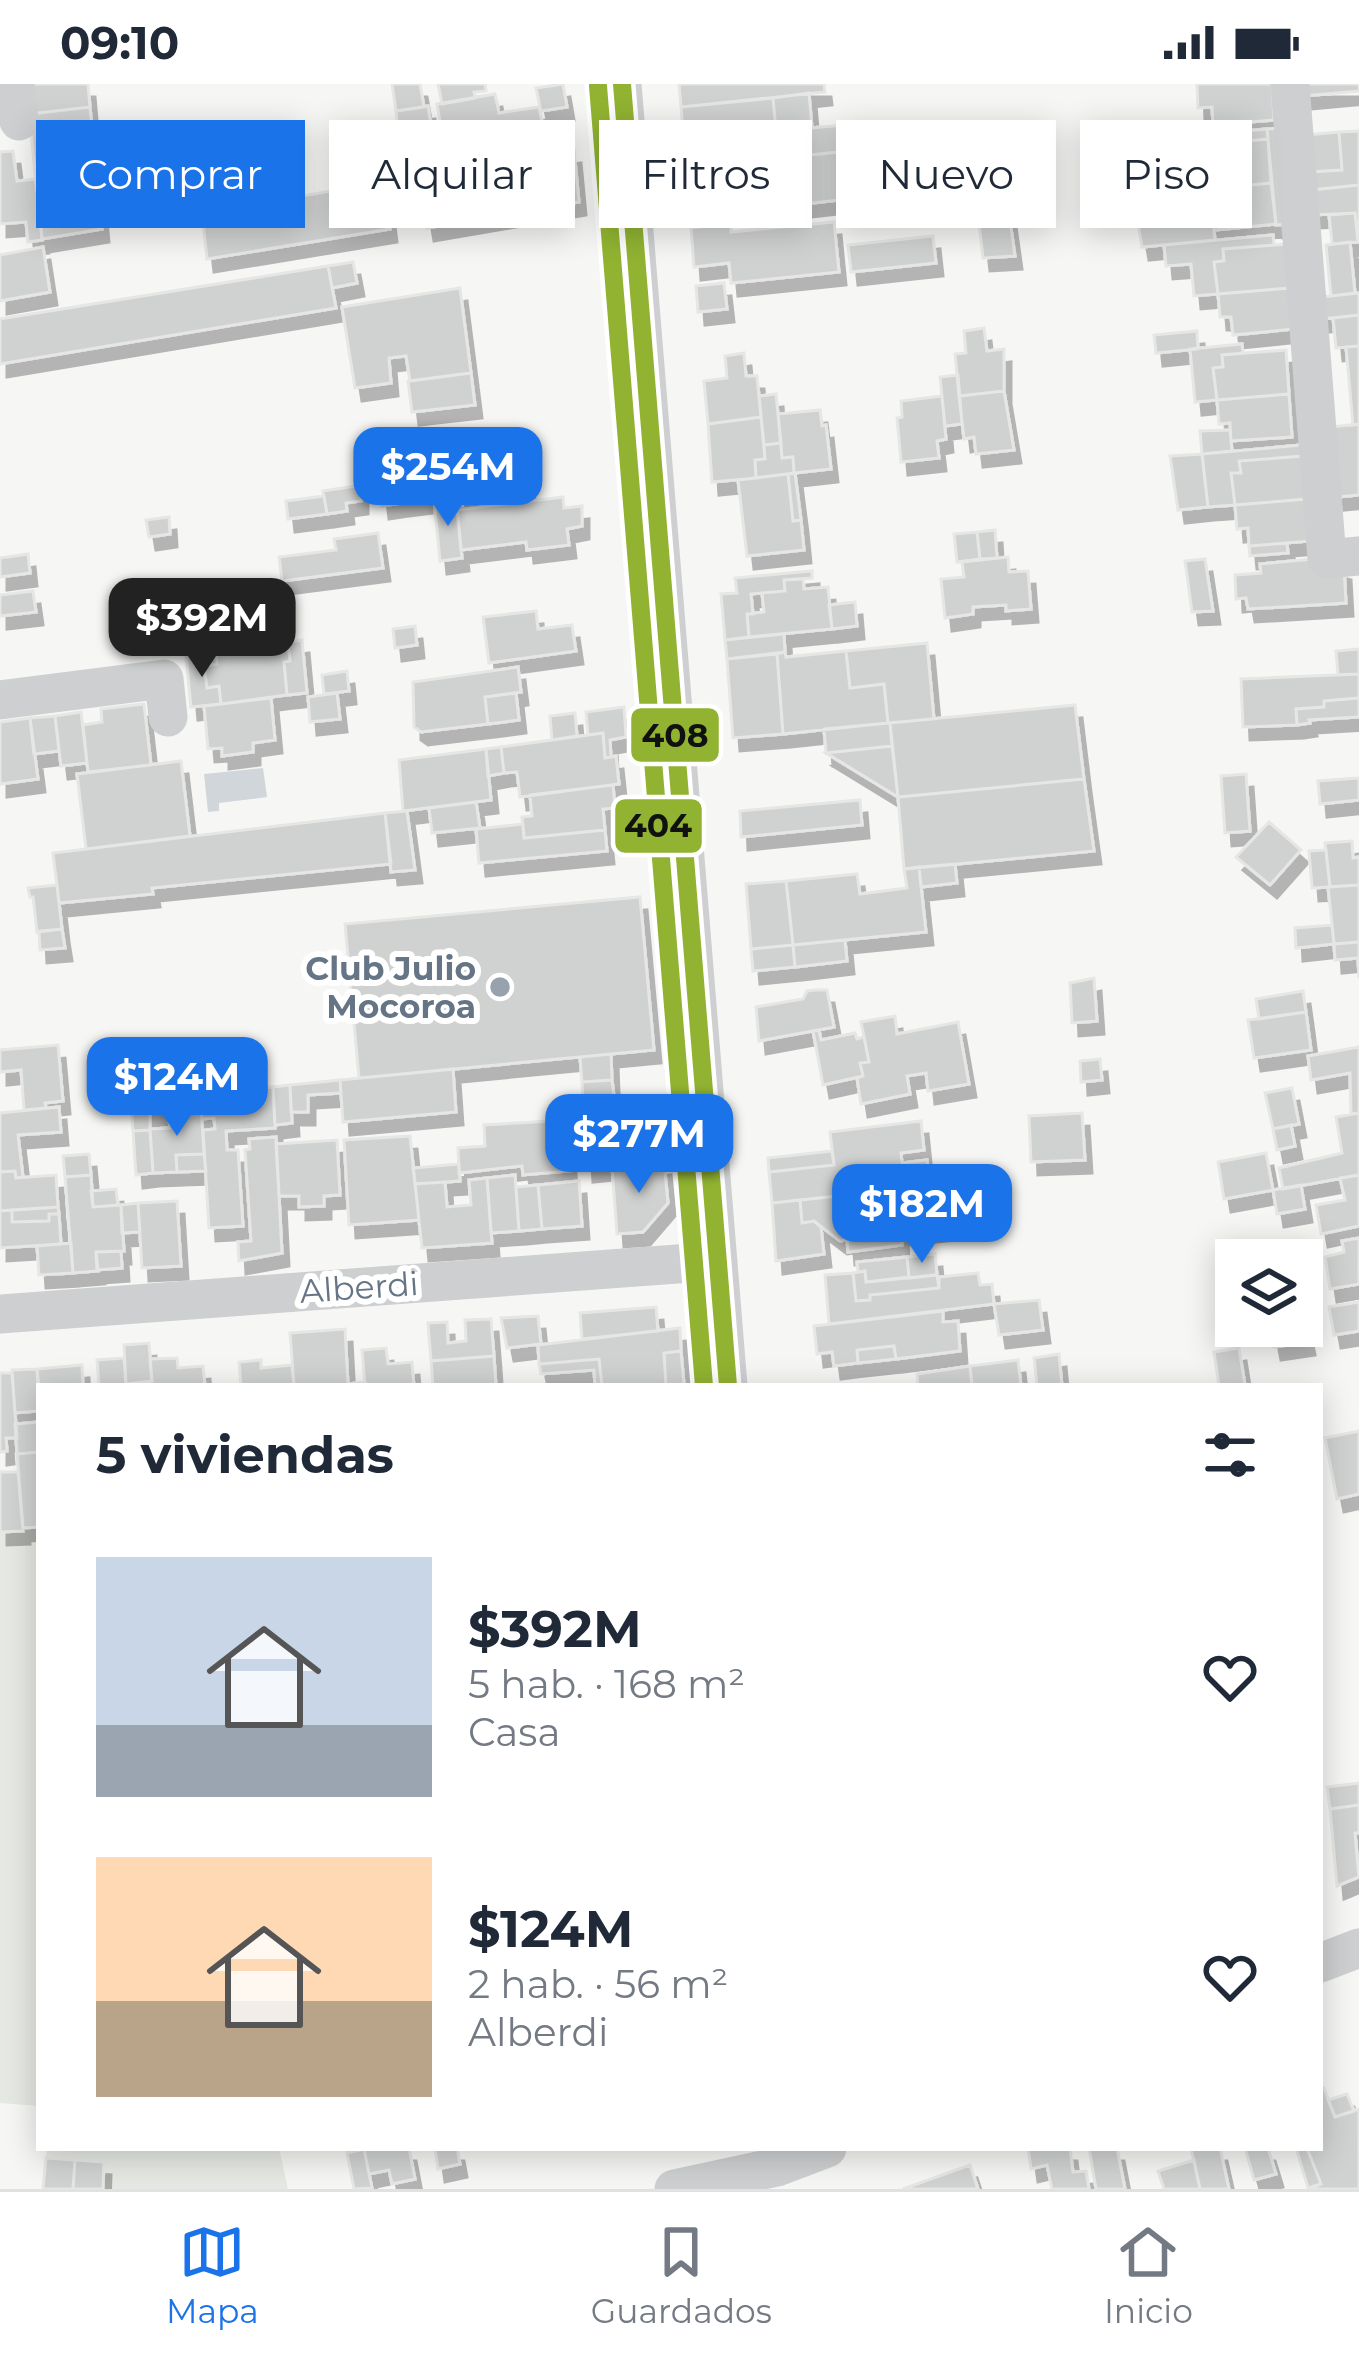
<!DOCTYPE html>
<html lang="es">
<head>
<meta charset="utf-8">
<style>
  :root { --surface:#fff; --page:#f6f6f7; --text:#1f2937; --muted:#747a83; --line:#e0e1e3; --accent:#1a73e8 }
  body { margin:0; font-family:Montserrat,sans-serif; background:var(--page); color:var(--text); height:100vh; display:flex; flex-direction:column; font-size:45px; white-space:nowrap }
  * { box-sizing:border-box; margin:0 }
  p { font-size:39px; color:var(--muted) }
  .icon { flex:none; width:66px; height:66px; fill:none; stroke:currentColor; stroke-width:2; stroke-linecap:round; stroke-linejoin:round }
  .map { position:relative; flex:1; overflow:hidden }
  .details { position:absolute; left:36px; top:1299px; width:1287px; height:768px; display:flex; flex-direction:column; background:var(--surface); border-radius:0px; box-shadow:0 6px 30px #0003 }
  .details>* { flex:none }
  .banner { position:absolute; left:36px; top:36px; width:1287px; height:108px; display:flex; gap:24px }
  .tools { position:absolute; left:1215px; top:1155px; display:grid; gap:24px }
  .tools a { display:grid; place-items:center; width:108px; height:108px; border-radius:0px; background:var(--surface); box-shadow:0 6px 30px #0003; font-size:60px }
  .price { position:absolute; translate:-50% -102px; padding:0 27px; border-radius:24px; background:var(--accent); color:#fff; font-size:39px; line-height:78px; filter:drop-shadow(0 3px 6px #0008) }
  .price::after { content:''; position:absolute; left:50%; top:72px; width:36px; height:27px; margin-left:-18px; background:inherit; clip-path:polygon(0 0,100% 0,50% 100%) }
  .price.selected { background:#222; color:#fff }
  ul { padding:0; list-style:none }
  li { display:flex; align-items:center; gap:36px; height:300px; padding:0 60px }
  li span { display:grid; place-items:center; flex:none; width:336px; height:240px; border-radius:0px; color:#555 }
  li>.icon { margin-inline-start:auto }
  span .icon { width:144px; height:144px; fill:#fffc; stroke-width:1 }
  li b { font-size:51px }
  h2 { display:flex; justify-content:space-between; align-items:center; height:144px; padding:0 60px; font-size:51px }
  .chip { padding:0 42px; border-radius:0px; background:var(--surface); box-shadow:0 6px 30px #0003; font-size:42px; line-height:108px }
  .chip.selected { background:var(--accent); color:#fff }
  .status { display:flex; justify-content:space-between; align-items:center; height:84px; padding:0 60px; background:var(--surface); direction:ltr }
  .status svg { height:33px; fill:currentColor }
  .menu { display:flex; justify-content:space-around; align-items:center; height:168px; border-top:3px solid var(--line); background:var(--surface); font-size:33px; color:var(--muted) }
  .menu a { display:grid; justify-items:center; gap:6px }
  .menu .selected { color:var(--accent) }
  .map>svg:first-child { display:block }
</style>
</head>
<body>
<div class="status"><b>09:10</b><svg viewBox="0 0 49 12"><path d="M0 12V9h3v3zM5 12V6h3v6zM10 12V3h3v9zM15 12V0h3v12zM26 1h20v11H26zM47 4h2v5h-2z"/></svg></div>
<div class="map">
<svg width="1359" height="2105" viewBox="0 0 1359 2105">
  <defs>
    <filter id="shadow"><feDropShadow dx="7" dy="13" stdDeviation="0" flood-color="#0004"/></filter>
  </defs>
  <rect width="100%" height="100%" fill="#f6f6f5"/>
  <path fill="#e6e9e3" d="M39,1443V2022L0,2019V1448Z
    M47,2064H279L288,2105H43Z"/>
  <path fill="#d0d6da" d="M263,684L267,713L219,719V727L208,728L204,690Z"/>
  <path fill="#d0d1d1" stroke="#e6e6e4" stroke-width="3" filter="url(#shadow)" d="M26,0H88L90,23L29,30Z
    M392,0H420L424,23L396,27Z
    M438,0H485L486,7L474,8L475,14L442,20Z
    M563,0L567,23L541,27L536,4Z
    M679,0H824L825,8L681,23Z
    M1197,0H1272L1274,36L1213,41L1212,23L1198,24Z
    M1302,0H1359V7L1303,12Z
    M809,9L812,44L776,47L773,14Z
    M495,10L499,29L539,23L545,53L533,55L536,72L472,83L470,68L446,72L437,20Z
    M773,14L776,47L866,39L869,65L686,84L681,23Z
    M428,22L432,48L399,53L396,27Z
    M90,23L102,145L42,155L29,30Z
    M1296,43L1292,140L1276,141L1267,45Z
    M1267,45L1268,55L1204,61L1206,79L1197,80L1199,106L1172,108L1167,54Z
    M1359,47V101L1311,106L1309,88L1342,86L1339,48Z
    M1339,48L1342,86L1309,88L1306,51Z
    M425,50L432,90L405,94L399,53Z
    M554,50L557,69L536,72L533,55Z
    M1268,55L1271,99L1199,106L1197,80L1206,79L1204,61Z
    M574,66L579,118L427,144L422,114L466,106L462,85L495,79L499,98L538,92L534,72Z
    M856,66L858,94L838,96L840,116L804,120L802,100L784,102L785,121L735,125L734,106L722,108L719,81Z
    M13,67L17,97L36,95L42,156L28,158L26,138L0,140V68Z
    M260,84L261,96L192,98L191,90Z
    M241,94L242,98L261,96L264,118L195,129L192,98Z
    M858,94L860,115L840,116L838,96Z
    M384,98L390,145L207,175L202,129Z
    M1271,99L1276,140L1214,146L1213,128L1201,129L1199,106Z
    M1359,101V158H1358L1355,129L1313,131L1311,106Z
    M1006,109L1015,172L983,174L976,113Z
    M1355,129L1358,158L1332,160L1329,131Z
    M1213,135L1215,156L1142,163L1138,140Z
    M834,138L839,188L731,199L729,179L694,183L691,144L731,139V148Z
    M1273,151L1274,161L1223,165L1224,177L1214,178L1218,210L1194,212L1191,180L1166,182L1164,161Z
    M933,152L936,179L851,188L848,161Z
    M1350,158L1355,209L1331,212L1326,161Z
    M1287,160L1290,204L1218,210L1214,178L1224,177L1223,165Z
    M43,163L50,208L0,217V171Z
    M353,178L357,199L332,204L328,182Z
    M328,182L336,224L0,280V235Z
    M724,199L727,225L698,228L696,202Z
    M460,204L471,289L410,297L406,272L389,274L391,299L355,304L342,223Z
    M1290,204L1294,245L1233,251L1231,233H1220L1218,210Z
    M1359,209V234V231L1322,235L1320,213Z
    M1359,231V262L1336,264L1333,234Z
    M984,244L987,267L1004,265V307L959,312L955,270L966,269L964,247Z
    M1197,247L1198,265L1156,269L1154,251Z
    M1242,260L1243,269L1222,271L1223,283L1213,284L1217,316L1195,318L1190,265Z
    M1359,262V340L1353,341L1346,263Z
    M1286,266L1289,310L1217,316L1213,284L1223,283L1222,271Z
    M744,269L746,292H757L761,333L708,340L704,297L727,294L725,272Z
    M471,289L475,321L412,328L408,297Z
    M958,291L962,340L945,342L940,293Z
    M1004,307L1014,366L976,370L974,353L964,355L959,312Z
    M776,310L781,359L764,361L759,312Z
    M1289,310L1292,353L1231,357L1230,339L1219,340L1217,316Z
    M942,312L946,355L937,357L939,374L901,378L897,334L902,333L901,317Z
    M820,326L822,342L826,341L831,385L794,389L793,373L782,374L778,330Z
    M761,333L765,375L755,376L756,394L712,398L708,340Z
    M1359,340V411L1337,413L1331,343Z
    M481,346L483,362L419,370L418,354Z
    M1230,346L1232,367L1202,370L1200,347Z
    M418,354L419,370L397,373L402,419L382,422L375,360Z
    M507,359L508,371L523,369L528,403L459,412L457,396L432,399L434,415L402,419L397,373Z
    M781,359L782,374L793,373L794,389L756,394L755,376L765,375L764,361Z
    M1302,361L1303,372L1239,377L1241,389H1231L1235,421L1208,423L1202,370Z
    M1202,370L1208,423L1178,426L1170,372Z
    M1303,372L1307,415L1235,421L1231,389H1241L1239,377Z
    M795,389L801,436L793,437L788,390Z
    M788,390L793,437L801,436L804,466L747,472L738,396Z
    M361,401V417L346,419L347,427L327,430L323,407Z
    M324,412L327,430L288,435L286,417Z
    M456,412L462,474L440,477L434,415Z
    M563,413L564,424L582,422V442L567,445L569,461L527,466L526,458L461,466L457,426Z
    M1307,415L1311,457L1249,462L1248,444L1237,445L1235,421Z
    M169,433L170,450L149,453L146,436Z
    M995,446L997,474L980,475L977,448Z
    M977,448L980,475L957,478L954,450Z
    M378,449L383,484L282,497L279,473L336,466L334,455Z
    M1287,459L1288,469L1250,472L1249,462Z
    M28,470L30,489L0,493V474Z
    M1008,473L1009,488L1028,487L1031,525L1006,527V521L973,523V530L945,534L941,495L964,493L962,478Z
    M1205,475L1213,527L1192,528L1185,477Z
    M1313,475L1344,483L1346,519L1248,525L1246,514L1236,515L1235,491L1261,489L1260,480Z
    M812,487V494L784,496L785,507L751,510L753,530H747L749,553L725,556L721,510L737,509L735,494Z
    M803,495L804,505L828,503L832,545L749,553L747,530L764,528L762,509L785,507L784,496Z
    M33,507L36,528L0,532V511Z
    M855,518L857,542L832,545L829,521Z
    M536,527L538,545L572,541L576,567L489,579L483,533Z
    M415,542L417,561L395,564L393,545Z
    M784,550L785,568L727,575L725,556Z
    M302,556L307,609L287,611L284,578L290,577L288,558Z
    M288,558L290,577L284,578L287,611L221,620L219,602L207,604L204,582L217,580L216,567Z
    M927,559L934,635L888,639L884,600L850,604L846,567Z
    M1359,565V590L1338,591L1336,567Z
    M216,567L217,580L204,582L207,604L219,602L221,620L191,623L186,571Z
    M846,567L850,604L884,600L888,639L783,650L777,570L785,568L786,573Z
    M777,570L783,650L733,654L727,575Z
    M518,583L521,608L485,613L488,640L421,648L414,643L413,598Z
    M347,587L349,607L324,610L322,591Z
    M1359,590V614L1324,617V623L1296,625L1297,641L1243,643L1241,595Z
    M337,609L340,635L310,638L308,613Z
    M516,609L519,636L488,640L485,613Z
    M271,614L275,656L253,659V668L222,672V664L208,665L204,622Z
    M1359,614V633L1309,636L1310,639L1297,641L1296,625L1324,623V617Z
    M144,620L151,681L88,688L83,641L102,638L101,625Z
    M1075,621L1084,695L898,713L890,639Z
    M624,623L626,653L610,656L611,673L605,674L603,649L588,651L586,628Z
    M81,628L87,679L61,682L55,632Z
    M575,629L577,652L552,656L550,632Z
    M55,632L59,667L34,670L30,634Z
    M30,634L38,695L0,700V638Z
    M890,639L892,662L826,669L824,645Z
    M603,649L605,674L616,672L619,700L520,713L517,688L504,689L501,663Z
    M892,662L898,713L826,669Z
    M501,663L504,689L488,692L486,665Z
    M486,665L491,716L403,727L399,676Z
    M181,677L190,752L86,765L77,690Z
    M1246,690L1250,747L1225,749L1221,692Z
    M1359,694V716L1320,720L1318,697Z
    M1084,695L1094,767L904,785L898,713Z
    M613,701L615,724L603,725L605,746L524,754L522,733L532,732L530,711Z
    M860,716L862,741L741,753L740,727Z
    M476,718L480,744L432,749L429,724Z
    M407,727L415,786L391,788L385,729Z
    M385,729L391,780L152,804L153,810L59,819L53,769Z
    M1269,738L1301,766L1270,801L1236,773Z
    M523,740L524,754L605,746L607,767L479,779L476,745Z
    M1352,757L1353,774L1359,773V801L1330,803L1325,759Z
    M1326,766L1330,803L1312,804L1309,767Z
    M955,780L957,799L921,803L919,783Z
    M919,783L926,848L793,861L786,797L857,790L860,810L907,804L904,785Z
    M786,797L793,861L751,865L746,800Z
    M57,801L62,845L37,848L33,813H30L28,804Z
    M1359,801V858L1334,860L1328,803Z
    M640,813L654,966L359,994L345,840Z
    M1332,841L1334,860L1296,864L1295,844Z
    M62,845L65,864L40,866L39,847Z
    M845,856L847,877L795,883L793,861Z
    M1359,858V894L1358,874L1335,876L1334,860Z
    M793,861L795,883L753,887L751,865Z
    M1094,894L1097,937L1072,939L1070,899Z
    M816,906H827L834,943L759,957L756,923L803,915L807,907Z
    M1303,907L1306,928L1259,935L1256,915Z
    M1306,928L1311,966L1254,974L1248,936Z
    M895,932L897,950L958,938L969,1000L928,1007L926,989L907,992L910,1010L861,1020L857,994L863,992L860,979L869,978L861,938Z
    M819,946L821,956L855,949L857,955L864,953L869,978L860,979L863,992L823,1001L813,947Z
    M58,961L63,1017L45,1019L46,1024L24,1026L21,986L0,988V966Z
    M1359,963V1029L1351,1030L1350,989L1311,996L1308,972Z
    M611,970L612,996L582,998L580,973Z
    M1100,975L1102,996L1081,998L1080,977Z
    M453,985L456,1028L343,1038L340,996Z
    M340,996L341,1009L308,1011V1028H291L290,1001Z
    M612,996L615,1020L583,1023L582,998Z
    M290,1001L292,1039L275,1041L273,1003Z
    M273,1003L275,1044L226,1047L227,1066H238L243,1142L209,1144L203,1046L215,1045L214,1034L202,1035L200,1010Z
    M1292,1004L1299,1040L1273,1045L1265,1009Z
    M200,1010L201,1023L150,1029V1046L133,1047L131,1017Z
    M615,1020L619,1082L586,1085L585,1068L568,1069L570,1087L523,1091L522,1082L459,1089L458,1064L485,1062L484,1041L584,1035L583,1023Z
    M59,1023L61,1048L18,1051L23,1093L16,1094L15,1087L0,1088V1029Z
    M201,1023L204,1070L176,1071L177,1088L153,1089L150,1045L170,1044L168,1026Z
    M1082,1029L1085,1076L1031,1078L1029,1032Z
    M1359,1029V1091L1283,1105L1279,1084L1342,1069L1336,1033Z
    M921,1037L924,1066L901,1069L902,1079L927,1076L929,1090L921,1091L923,1103L772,1119L769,1088L834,1081L830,1048Z
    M1291,1041L1295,1062L1277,1066L1273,1045Z
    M150,1046L153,1089L136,1091L133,1047Z
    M410,1052L419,1136L349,1141L344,1056Z
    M276,1053L282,1169L239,1177L238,1158L251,1157L245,1066L250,1065L249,1055Z
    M337,1056L340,1111L324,1112V1122L299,1123V1112H279L276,1060Z
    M832,1067L834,1081L769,1088L768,1074Z
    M1266,1069L1273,1106L1224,1115L1218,1078Z
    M89,1070L91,1091L65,1093L63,1072Z
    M204,1070L206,1087L177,1088L176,1071Z
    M664,1078L668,1119L643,1148L617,1150L612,1083Z
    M459,1080L460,1097L415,1100L413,1084Z
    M15,1087L16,1094L56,1091L58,1123L0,1127V1088Z
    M91,1091L93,1123L121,1121L124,1167L96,1168L98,1187L73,1189L65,1093Z
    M515,1091L519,1147L491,1149L487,1094Z
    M1359,1091V1142L1321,1150L1316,1121L1345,1116L1340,1094Z
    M487,1094L492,1159L422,1164L415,1100L445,1098L447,1123L471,1121L469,1096Z
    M579,1097L582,1142L542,1145L538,1101Z
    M538,1101L542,1145L519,1147L516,1103Z
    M936,1101L940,1144L901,1148L902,1161L848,1168L847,1156L840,1157L814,1137L802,1139L800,1116Z
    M1301,1101L1305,1125L1277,1130L1273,1106Z
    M116,1105L118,1121L93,1123L91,1107Z
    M800,1116L802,1139L814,1137L821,1143L824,1170L776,1177L772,1119Z
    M177,1117L181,1182L142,1184L138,1119Z
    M138,1119L140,1148L122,1149L121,1121Z
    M58,1123L59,1130H49V1137L12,1138V1126Z
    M12,1126V1138L49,1137V1130H59L61,1160L0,1164V1127Z
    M1359,1154V1200L1330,1205L1325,1173L1344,1168L1342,1157Z
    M71,1159L73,1189L39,1191L37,1162Z
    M121,1167L122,1184L97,1186L96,1168Z
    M935,1170L937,1191L909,1194L907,1173Z
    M907,1173L909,1193L866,1198L865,1187L858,1188L857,1178Z
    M865,1187L866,1198L937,1191L939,1204L870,1211V1216L856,1217L853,1189Z
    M853,1189L856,1217L870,1216V1211L939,1204V1193L978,1189L980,1201L992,1200L994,1220L829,1240L825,1191Z
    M1039,1216L1043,1246L999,1251L994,1220Z
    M1359,1218V1247L1334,1251L1329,1223Z
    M656,1223L658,1247L582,1255L580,1229Z
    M943,1227V1238L958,1237L960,1267L896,1275L894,1262L857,1266L858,1279L834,1282L832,1268L817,1270L814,1242Z
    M1302,1229L1308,1258L1274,1263L1270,1242H1302Z
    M538,1232L541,1260L507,1264L501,1234Z
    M491,1235L494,1272L431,1277L428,1239L447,1238L448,1259L466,1257L465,1236Z
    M680,1244L681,1267L664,1269L666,1302H602L599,1275L539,1280L538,1261Z
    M345,1245L348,1300L365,1298V1302H294L290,1249Z
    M149,1259L152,1297L126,1300L124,1261Z
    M894,1262L896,1275L858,1279L857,1266Z
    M386,1264L388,1280L412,1278L414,1302H365L362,1266Z
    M1239,1264L1245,1301L1219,1302L1214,1268Z
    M681,1267L684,1300L666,1302L664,1269Z
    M1059,1270L1062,1302H1037L1034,1274Z
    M494,1272L496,1302H433L431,1277Z
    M124,1274L126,1302H99L97,1276Z
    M177,1274L178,1284L203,1282L205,1302H152L150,1275Z
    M599,1275L602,1302H595L594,1286L541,1290L539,1280Z
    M261,1276V1284L292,1281L294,1302H241L239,1278Z
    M1018,1276L1021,1302H972L970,1282Z
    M82,1281L83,1302L39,1304L37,1285Z
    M970,1282L972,1302H918L917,1290Z
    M37,1285L39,1327L15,1329L12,1286Z
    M0,1289H12L17,1354H6L7,1367L0,1368Z
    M39,1338V1368L17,1370L15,1340Z
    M1359,1347V1410L1337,1415L1325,1354Z
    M39,1368V1443L23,1444L17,1370Z
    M0,1388H18L23,1447L0,1448Z
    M1359,1699V1721L1330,1725L1327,1703Z
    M1359,1721V1749H1355L1359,1793L1337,1802L1330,1725Z
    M1324,2004L1335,2033L1359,2025V2105H1309L1321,2100L1307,2064H1320V2005Z
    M1347,2010L1354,2027L1335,2033L1328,2016Z
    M346,2064H409L415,2095L392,2100L389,2086L369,2090L364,2065L347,2069Z
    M435,2064H457L460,2080L438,2085Z
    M1028,2064H1070L1073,2088L1086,2087L1089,2105H1052L1047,2081L1031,2085Z
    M1089,2064H1117L1125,2105H1096Z
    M1191,2064H1220L1229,2105H1200Z
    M1245,2064H1268L1276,2090L1254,2096Z
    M1296,2064H1307L1321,2100L1308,2104Z
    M364,2065L372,2104L354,2105L347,2069Z
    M46,2074L75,2076L73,2105H43Z
    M75,2076L104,2078L103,2105H73Z
    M1194,2076L1200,2105H1164L1158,2087Z
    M970,2081L978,2105H903Z"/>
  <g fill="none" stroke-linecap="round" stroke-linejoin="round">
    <path stroke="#cdcfd0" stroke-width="39" d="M15,0L19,37
      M622,0L728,1302
      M1290,0L1327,475L1359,472
      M0,616L164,595L168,633
      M0,1230L718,1177
      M1320,1879L1359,1864
      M674,2105L777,2083L827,2064"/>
    <defs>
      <path id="bus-1" d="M622,0L728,1302"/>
      <path id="bus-2" d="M598,2L704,1302"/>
    </defs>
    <use href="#bus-1" stroke="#fff" stroke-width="27"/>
    <use href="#bus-2" stroke="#fff" stroke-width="27"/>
    <use href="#bus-1" stroke="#91b331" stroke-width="18"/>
    <use href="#bus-2" stroke="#91b331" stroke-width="18"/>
  </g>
  <circle fill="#98a2ad" stroke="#fff" stroke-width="4.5" cx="500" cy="903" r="12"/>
  <g text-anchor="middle" stroke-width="12" stroke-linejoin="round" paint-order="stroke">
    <g font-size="33" font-weight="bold" fill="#657586" stroke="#fff" text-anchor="end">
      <text x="476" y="896">Club Julio<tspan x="476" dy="38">Mocoroa</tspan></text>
    </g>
    <g font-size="33" fill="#657586" stroke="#fff">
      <text transform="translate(359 1203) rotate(-4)" y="12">Alberdi</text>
    </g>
  </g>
  <g stroke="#fff" stroke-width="4.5">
    <rect x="629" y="622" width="92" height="58" rx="12" fill="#91b331"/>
    <rect x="613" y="713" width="91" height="58" rx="12" fill="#91b331"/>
  </g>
  <g font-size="33" text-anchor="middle" font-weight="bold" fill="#111">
    <text x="675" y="663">408</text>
    <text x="658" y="753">404</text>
  </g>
</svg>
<div class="tools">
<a><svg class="icon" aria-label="layers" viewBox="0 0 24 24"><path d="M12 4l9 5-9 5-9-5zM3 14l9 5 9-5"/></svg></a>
</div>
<b class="price" style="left:448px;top:445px">$254M</b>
<b class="price selected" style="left:202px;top:596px">$392M</b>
<b class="price" style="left:177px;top:1055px">$124M</b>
<b class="price" style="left:639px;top:1112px">$277M</b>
<b class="price" style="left:922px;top:1182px">$182M</b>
<div class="banner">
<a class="chip selected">Comprar</a>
<a class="chip">Alquilar</a>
<a class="chip">Filtros</a>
<a class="chip">Nuevo</a>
<a class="chip">Piso</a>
</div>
<section class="details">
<h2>5 viviendas<svg class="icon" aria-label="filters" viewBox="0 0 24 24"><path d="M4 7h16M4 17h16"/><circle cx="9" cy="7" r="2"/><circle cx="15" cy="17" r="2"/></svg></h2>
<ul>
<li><span style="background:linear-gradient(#c9d6e8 70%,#9aa5b1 0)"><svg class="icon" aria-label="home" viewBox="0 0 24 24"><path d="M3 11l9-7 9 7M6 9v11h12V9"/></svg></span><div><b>$392M</b><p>5 hab. · 168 m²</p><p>Casa</p></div><svg class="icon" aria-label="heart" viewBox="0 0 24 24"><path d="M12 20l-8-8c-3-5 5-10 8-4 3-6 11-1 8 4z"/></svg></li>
<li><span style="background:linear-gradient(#ffd9b3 60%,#b9a48a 0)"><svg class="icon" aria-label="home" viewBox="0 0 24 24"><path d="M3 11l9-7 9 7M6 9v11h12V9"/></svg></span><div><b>$124M</b><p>2 hab. · 56 m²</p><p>Alberdi</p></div><svg class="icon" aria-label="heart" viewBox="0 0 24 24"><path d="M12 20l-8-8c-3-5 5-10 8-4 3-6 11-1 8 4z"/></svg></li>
</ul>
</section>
</div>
<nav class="menu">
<a class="selected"><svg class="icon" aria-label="map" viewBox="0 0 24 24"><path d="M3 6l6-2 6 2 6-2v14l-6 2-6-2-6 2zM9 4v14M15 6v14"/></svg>Mapa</a>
<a><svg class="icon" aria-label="saved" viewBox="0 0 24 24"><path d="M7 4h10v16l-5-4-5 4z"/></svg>Guardados</a>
<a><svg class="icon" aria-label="home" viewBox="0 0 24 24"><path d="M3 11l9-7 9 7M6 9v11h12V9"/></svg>Inicio</a>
</nav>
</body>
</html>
